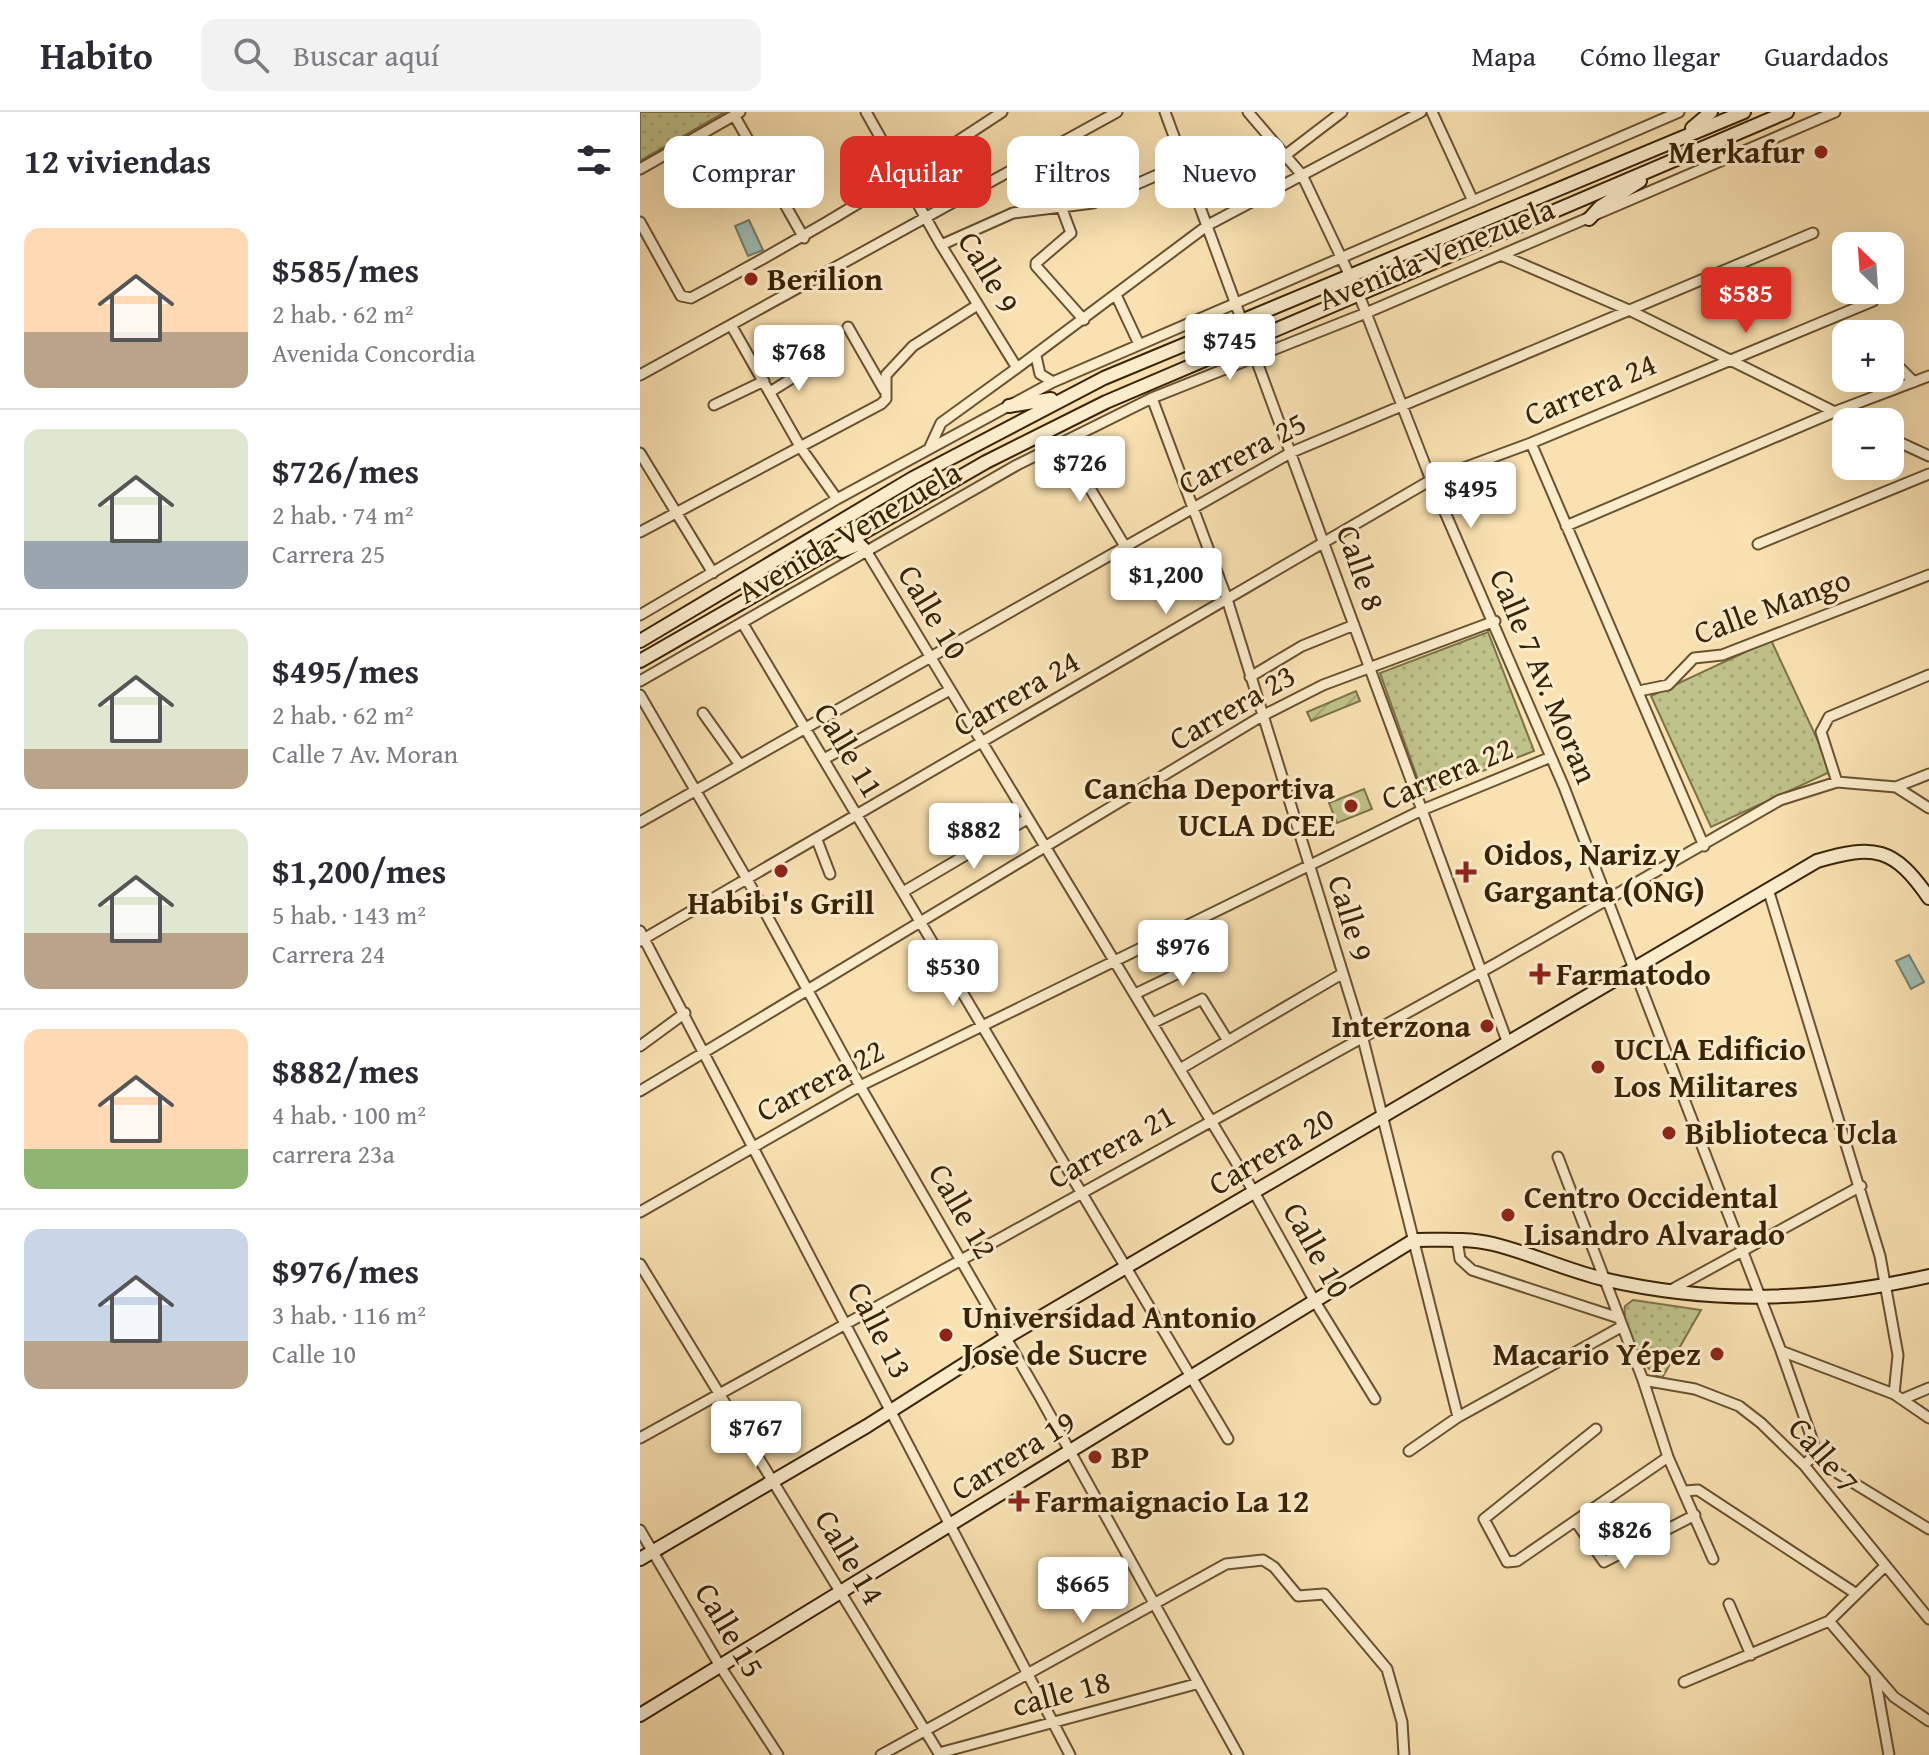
<!DOCTYPE html>
<html lang="es">
<head>
<meta charset="utf-8">
<style>
  :root { --surface:#fff; --page:#f2f2f3; --text:#2b2b33; --muted:#7c7c81; --line:#e1e1e2; --accent:#d93025 }
  body { margin:0; font-family:"Gentium Book Plus",serif; background:var(--page); color:var(--text); height:100vh; display:flex; flex-direction:column; font-size:30px; white-space:nowrap }
  * { box-sizing:border-box; margin:0 }
  p { font-size:26px; color:var(--muted) }
  .icon { flex:none; width:44px; height:44px; fill:none; stroke:currentColor; stroke-width:2; stroke-linecap:round; stroke-linejoin:round }
  .map { position:relative; flex:1; overflow:hidden }
  .sheet { display:flex; flex-direction:column; background:var(--surface); width:640px }
  .sheet>* { flex:none }
  .guide { position:absolute; left:24px; top:24px; width:760px; height:72px; display:flex; gap:16px }
  .needle { width:52px; rotate:335deg }
  .tools { position:absolute; left:1192px; top:120px; display:grid; gap:16px }
  .tools a { display:grid; place-items:center; width:72px; height:72px; border-radius:16px; background:var(--surface); box-shadow:0 8px 32px #0002; font-size:40px }
  .price { position:absolute; translate:-50% -68px; padding:0 18px; border-radius:8px; background:#fff; color:#222; font-size:26px; line-height:52px; filter:drop-shadow(0 2px 4px #0008) }
  .price::after { content:''; position:absolute; left:50%; top:48px; width:24px; height:18px; margin-left:-12px; background:inherit; clip-path:polygon(0 0,100% 0,50% 100%) }
  .price.active { background:var(--accent); color:#fff }
  ul { padding:0; list-style:none }
  li { display:flex; align-items:center; gap:24px; height:200px; padding:0 24px }
  li+li { border-top:2px solid var(--line) }
  li span { display:grid; place-items:center; flex:none; width:224px; height:160px; border-radius:16px; color:#555 }
  li>.icon { margin-inline-start:auto }
  span .icon { width:96px; height:96px; fill:#fffc; stroke-width:1 }
  li b { font-size:34px }
  h2 { display:flex; justify-content:space-between; align-items:center; height:96px; padding:0 24px; font-size:34px }
  .chip { padding:0 28px; border-radius:16px; background:var(--surface); box-shadow:0 8px 32px #0002; font-size:28px; line-height:72px }
  .chip.active { background:var(--accent); color:#fff }
  header { display:flex; align-items:center; gap:48px; box-sizing:border-box; height:112px; padding:0 40px; background:var(--surface); border-bottom:2px solid var(--line) }
  header strong { font-size:38px }
  nav { display:flex; gap:44px; margin-inline-start:auto; font-size:28px }
  .search { width:560px; height:72px; background:var(--page); display:flex; align-items:center; gap:20px; box-sizing:border-box; padding:0 28px; border-radius:16px; color:var(--muted); font-size:30px }
  main { display:flex; flex:1; min-height:0 }
  .map>svg:first-child { display:block }
</style>
</head>
<body>
<header>
<strong>Habito</strong>
<div class="search"><svg class="icon" aria-label="search" viewBox="0 0 24 24"><circle cx="10" cy="10" r="6"/><path d="M15 15l6 6"/></svg>Buscar aquí</div>
<nav><a>Mapa</a><a>Cómo llegar</a><a>Guardados</a></nav>
</header>
<main>
<section class="sheet">
<h2>12 viviendas<svg class="icon" aria-label="filters" viewBox="0 0 24 24"><path d="M4 7h16M4 17h16"/><circle cx="9" cy="7" r="2"/><circle cx="15" cy="17" r="2"/></svg></h2>
<ul>
<li><span style="background:linear-gradient(#ffd9b3 65%,#b9a48a 0)"><svg class="icon" aria-label="home" viewBox="0 0 24 24"><path d="M3 11l9-7 9 7M6 9v11h12V9"/></svg></span><div><b>$585/mes</b><p>2 hab. · 62 m²</p><p>Avenida Concordia</p></div></li>
<li><span style="background:linear-gradient(#dfe7d0 70%,#9aa5b1 0)"><svg class="icon" aria-label="home" viewBox="0 0 24 24"><path d="M3 11l9-7 9 7M6 9v11h12V9"/></svg></span><div><b>$726/mes</b><p>2 hab. · 74 m²</p><p>Carrera 25</p></div></li>
<li><span style="background:linear-gradient(#dfe7d0 75%,#b9a48a 0)"><svg class="icon" aria-label="home" viewBox="0 0 24 24"><path d="M3 11l9-7 9 7M6 9v11h12V9"/></svg></span><div><b>$495/mes</b><p>2 hab. · 62 m²</p><p>Calle 7 Av. Moran</p></div></li>
<li><span style="background:linear-gradient(#dfe7d0 65%,#b9a48a 0)"><svg class="icon" aria-label="home" viewBox="0 0 24 24"><path d="M3 11l9-7 9 7M6 9v11h12V9"/></svg></span><div><b>$1,200/mes</b><p>5 hab. · 143 m²</p><p>Carrera 24</p></div></li>
<li><span style="background:linear-gradient(#ffd9b3 75%,#8fb573 0)"><svg class="icon" aria-label="home" viewBox="0 0 24 24"><path d="M3 11l9-7 9 7M6 9v11h12V9"/></svg></span><div><b>$882/mes</b><p>4 hab. · 100 m²</p><p>carrera 23a</p></div></li>
<li><span style="background:linear-gradient(#c9d6e8 70%,#b9a48a 0)"><svg class="icon" aria-label="home" viewBox="0 0 24 24"><path d="M3 11l9-7 9 7M6 9v11h12V9"/></svg></span><div><b>$976/mes</b><p>3 hab. · 116 m²</p><p>Calle 10</p></div></li>
</ul>
</section>
<div class="map">
<svg width="1289" height="1643" viewBox="0 0 1289 1643">
  <defs>
    <pattern id="grass-dots" width="8" height="8" patternUnits="userSpaceOnUse" patternTransform="scale(2)"><rect width="8" height="8" fill="#bfc28a"/><path d="M2 2h.1M6 6h.1" fill="none" stroke="#a5a676" stroke-width="1.8" stroke-linecap="round"/></pattern>
    <pattern id="garden-furrows" width="10" height="10" patternUnits="userSpaceOnUse" patternTransform="scale(2)"><rect width="10" height="10" fill="#bfc28a"/><path d="M-1 1l2-2M0 10L10 0M9 11l2-2" fill="none" stroke="#a5a676"/></pattern>
  </defs>
  <rect width="100%" height="100%" fill="#f9e1b1"/>
  <filter id="stains"><feTurbulence type="fractalNoise" baseFrequency=".0025" numOctaves="4"/><feColorMatrix values="0 0 0 0 .2 0 0 0 0 .09 0 0 0 0 .02 0 0 0 .5 -.17"/></filter>
  <radialGradient id="worn" r=".72"><stop offset=".6" stop-color="#630" stop-opacity="0"/><stop offset="1" stop-color="#630" stop-opacity=".3"/></radialGradient>
  <path fill="url(#grass-dots)" stroke="#7c7248" stroke-width="2" d="M0,0H85L0,49Z
    M848,520L894,639L783,682L740,561Z
    M1131,528L1192,659L1071,715L1011,584Z
    M993,1188L1061,1198L1022,1266C1004,1262 981,1212 985,1194Z"/>
  <path fill="url(#garden-furrows)" stroke="#7c7248" stroke-width="2" d="M716,579L720,589L671,609L667,600Z"/>
  <path fill="#bfc28a" stroke="#7c7248" stroke-width="2" d="M724,677L732,697L697,711L689,691Z"/>
  <path fill="#9fbcb2" stroke="#767e6d" stroke-width="2" d="M109,108L123,138L108,144L95,114Z
    M1269,843L1284,870L1271,877L1256,849Z"/>
  <g fill="none" stroke-linecap="round" stroke-linejoin="round">
    <defs>
      <path id="street" d="M226,0L301,133L377,256L568,113L781,0
        M525,0L867,929
        M608,0L662,63L719,183L791,368L924,675L1141,1239L1254,1282L1289,1306
        M792,0L833,89
        M94,3L164,126
        M647,42L702,0
        M0,57L100,0
        M422,97L431,121L396,151V154L444,208
        M0,110L41,184L51,186C158,129 261,68 362,0
        M301,133L373,101L453,91L545,51
        M861,143L991,199L1215,310
        M476,183L498,230
        M91,213L161,336L197,387
        M208,215L244,278
        M396,244L400,262L413,270
        M1250,246L1274,270
        M0,263L477,0
        M130,280L178,250L184,248L191,257
        M512,286L587,487L722,923L818,1305
        M74,293L124,269
        M1250,326L1289,344
        M422,330L486,436
        M891,331L1064,734
        M289,337L301,311L377,256
        M0,341L73,461
        M926,414L1194,300L1289,264
        M0,420L241,292L246,287V263L273,234L336,194
        M1118,432L1289,362
        M227,440L614,1080L674,1188L735,1287
        M0,503L197,387L413,270L1039,0
        M103,512L588,1327
        M610,565L662,534L714,513
        M0,569L377,353L512,286L726,201L1195,0
        M999,579L1028,573L1054,546L1082,543L1289,463
        M0,583L108,769L220,974L400,1285L598,1643
        M63,601L100,653
        M184,647L310,578
        M1197,670L1181,620L1189,605L1289,563
        M1256,675L1289,662
        M0,710L652,340L1173,121
        M177,728L190,762
        M1128,777L1240,1144L1258,1243L1254,1282
        M263,780L387,707
        M0,819L430,1643
        M0,829L791,368L891,331L1233,189
        M495,882L572,845
        M513,911L562,887L588,929
        M0,934L45,901
        M540,957L700,863
        M0,979L622,604L683,573L855,509
        M918,1045L1003,1268L1028,1345L1073,1447
        M0,1100L220,974L782,698L911,645
        M817,1128L820,1147L832,1158L979,1206
        M0,1152L300,1643
        M1031,1178L1221,1074
        M1141,1239L1177,1341
        M1003,1268L1055,1277L1099,1294L1121,1311L1164,1353L1289,1507
        M1263,1287L1289,1276
        M956,1317L844,1407L867,1450L877,1449L1028,1345
        M0,1326L857,851L1140,688L1197,670L1256,675L1289,696
        M769,1339L818,1305L981,1215
        M1164,1353L1177,1341L1194,1359L1289,1417
        M1045,1379L1058,1378L1064,1382L1215,1481
        M936,1410L964,1450L1055,1403
        M0,1418L80,1554L138,1643
        M1089,1492L1111,1543
        M1189,1509L1254,1585L1289,1609
        M1235,1565L1249,1643
        M1044,1570L1189,1509L1244,1455
        M299,1641L556,1572
        M241,1643L586,1452L623,1448L634,1455L658,1484L684,1482L747,1557L762,1610L764,1643"/>
      <path id="secondary" d="M1052,16L1071,0
        M949,107L960,95L1000,69
        M369,294L411,287
        M202,439L219,432L227,440
        M0,529L273,366L464,266L1104,0
        M0,549L346,350L466,290L1147,0
        M0,1447L227,1314L367,1225L1177,749C1234,732 1254,735 1289,786
        M0,1603L774,1128C800,1128 828,1126 853,1132C890,1141 926,1158 963,1167C1075,1193 1178,1189 1289,1164"/>
    </defs>
    <use href="#street" stroke="#695230" stroke-width="13"/>
    <use href="#secondary" stroke="#392205" stroke-width="16"/>
    <use href="#street" stroke="#fbeccc" stroke-width="9"/>
    <use href="#secondary" stroke="#fbeccc" stroke-width="12"/>
  </g>
  <g fill="#8f2418" stroke="#fbeccc" stroke-width="3">
    <circle cx="1181" cy="40" r="8"/>
    <circle cx="111" cy="167" r="8"/>
    <circle cx="711" cy="694" r="8"/>
    <circle cx="141" cy="759" r="8"/>
    <path d="M822 748h8v8h8v8h-8v8h-8v-8h-8v-8h8z"/>
    <path d="M896 850h8v8h8v8h-8v8h-8v-8h-8v-8h8z"/>
    <circle cx="847" cy="914" r="8"/>
    <circle cx="958" cy="955" r="8"/>
    <circle cx="1029" cy="1021" r="8"/>
    <circle cx="868" cy="1103" r="8"/>
    <circle cx="306" cy="1223" r="8"/>
    <circle cx="1077" cy="1242" r="8"/>
    <circle cx="455" cy="1345" r="8"/>
    <path d="M375 1377h8v8h8v8h-8v8h-8v-8h-8v-8h8z"/>
  </g>
  <g text-anchor="middle" stroke-width="6" stroke-linejoin="round" paint-order="stroke">
    <g font-size="32" font-weight="bold" fill="#392205" stroke="#fbeccc" text-anchor="start">
      <text x="1165" y="51" text-anchor="end">Merkafur</text>
      <text x="127" y="178">Berilion</text>
      <text x="695" y="687" text-anchor="end">Cancha Deportiva<tspan x="695" dy="37">UCLA DCEE</tspan></text>
      <text x="844" y="753">Oidos, Nariz y<tspan x="844" dy="37">Garganta (ONG)</tspan></text>
      <text x="141" y="802" text-anchor="middle">Habibi's Grill</text>
      <text x="916" y="873">Farmatodo</text>
      <text x="831" y="925" text-anchor="end">Interzona</text>
      <text x="974" y="948">UCLA Edificio<tspan x="974" dy="37">Los Militares</tspan></text>
      <text x="1045" y="1032">Biblioteca Ucla</text>
      <text x="884" y="1096">Centro Occidental<tspan x="884" dy="37">Lisandro Alvarado</tspan></text>
      <text x="322" y="1216">Universidad Antonio<tspan x="322" dy="37">Jose de Sucre</tspan></text>
      <text x="1061" y="1253" text-anchor="end">Macario Yépez</text>
      <text x="471" y="1356">BP</text>
      <text x="395" y="1400">Farmaignacio La 12</text>
    </g>
    <g font-size="32" fill="#392205" stroke="#fbeccc">
      <text transform="translate(796 142) rotate(-22)" y="11">Avenida Venezuela</text>
      <text transform="translate(349 160) rotate(59)" y="11">Calle 9</text>
      <text transform="translate(950 277) rotate(-23)" y="11">Carrera 24</text>
      <text transform="translate(602 341) rotate(-28)" y="11">Carrera 25</text>
      <text transform="translate(209 420) rotate(-30)" y="11">Avenida Venezuela</text>
      <text transform="translate(721 456) rotate(71)" y="11">Calle 8</text>
      <text transform="translate(1132 494) rotate(-20)" y="11">Calle Mango</text>
      <text transform="translate(293 500) rotate(59)" y="11">Calle 10</text>
      <text transform="translate(904 564) rotate(67)" y="11">Calle 7 Av. Moran</text>
      <text transform="translate(376 581) rotate(-30)" y="11">Carrera 24</text>
      <text transform="translate(592 595) rotate(-30)" y="11">Carrera 23</text>
      <text transform="translate(209 638) rotate(59)" y="11">Calle 11</text>
      <text transform="translate(807 661) rotate(-23)" y="11">Carrera 22</text>
      <text transform="translate(711 806) rotate(73)" y="11">Calle 9</text>
      <text transform="translate(180 968) rotate(-28)" y="11">Carrera 22</text>
      <text transform="translate(471 1034) rotate(-29)" y="11">Carrera 21</text>
      <text transform="translate(631 1039) rotate(-31)" y="11">Carrera 20</text>
      <text transform="translate(323 1099) rotate(60)" y="11">Calle 12</text>
      <text transform="translate(677 1138) rotate(61)" y="11">Calle 10</text>
      <text transform="translate(240 1218) rotate(63)" y="11">Calle 13</text>
      <text transform="translate(373 1343) rotate(-32)" y="11">Carrera 19</text>
      <text transform="translate(1184 1343) rotate(49)" y="11">Calle 7</text>
      <text transform="translate(210 1445) rotate(59)" y="11">Calle 14</text>
      <text transform="translate(90 1518) rotate(59)" y="11">Calle 15</text>
      <text transform="translate(421 1581) rotate(-15)" y="11">calle 18</text>
    </g>
  </g>
  <rect width="100%" height="100%" filter="url(#stains)"/>
  <rect width="100%" height="100%" fill="url(#worn)"/>
</svg>
<div class="tools">
<a><svg class="needle" viewBox="-14 -14 28 28"><path d="M0-13l5 13h-10z" fill="#e53935"/><path d="M0 13l5-13h-10z" fill="#7c7c81"/></svg></a>
<a>+</a>
<a>−</a>
</div>
<b class="price active" style="left:1106px;top:223px">$585</b>
<b class="price" style="left:590px;top:270px">$745</b>
<b class="price" style="left:159px;top:281px">$768</b>
<b class="price" style="left:440px;top:392px">$726</b>
<b class="price" style="left:831px;top:418px">$495</b>
<b class="price" style="left:526px;top:504px">$1,200</b>
<b class="price" style="left:334px;top:759px">$882</b>
<b class="price" style="left:543px;top:876px">$976</b>
<b class="price" style="left:313px;top:896px">$530</b>
<b class="price" style="left:116px;top:1357px">$767</b>
<b class="price" style="left:985px;top:1459px">$826</b>
<b class="price" style="left:443px;top:1513px">$665</b>
<div class="guide">
<a class="chip">Comprar</a>
<a class="chip active">Alquilar</a>
<a class="chip">Filtros</a>
<a class="chip">Nuevo</a>
</div>
</div>
</main>
</body>
</html>
